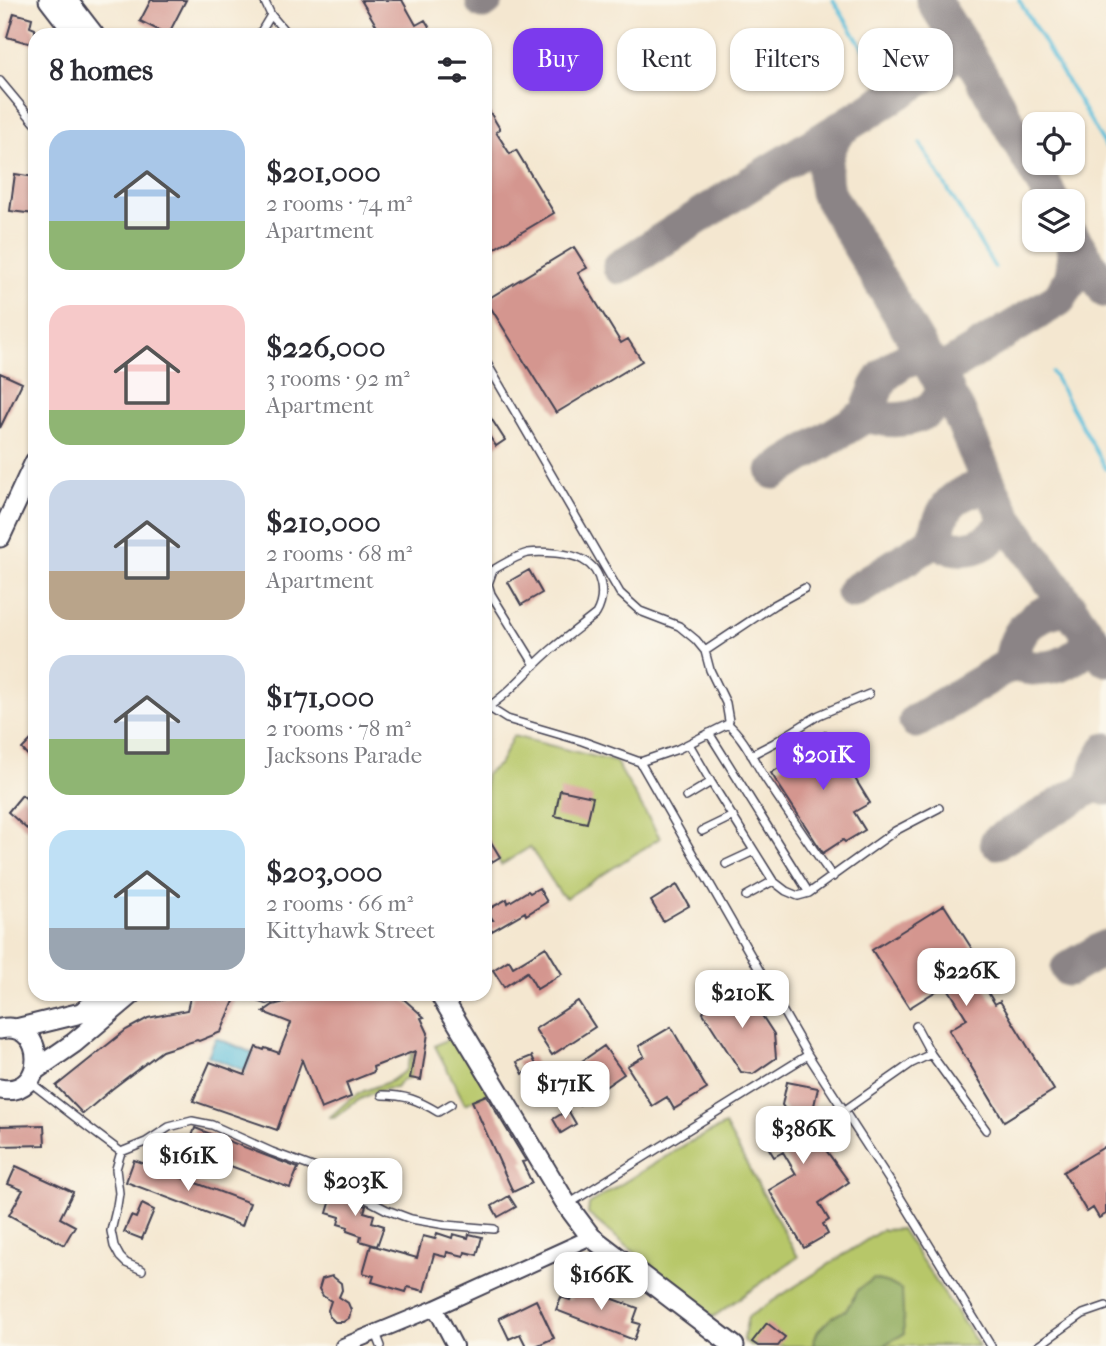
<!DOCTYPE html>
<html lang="en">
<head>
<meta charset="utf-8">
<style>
  :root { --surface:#fff; --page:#f7f7f7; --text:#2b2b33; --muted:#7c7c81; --accent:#7c3aed }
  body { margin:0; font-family:"IM FELL French Canon",serif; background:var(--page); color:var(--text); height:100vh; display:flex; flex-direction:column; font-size:26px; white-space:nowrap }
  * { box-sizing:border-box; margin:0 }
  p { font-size:23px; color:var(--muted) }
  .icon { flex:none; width:38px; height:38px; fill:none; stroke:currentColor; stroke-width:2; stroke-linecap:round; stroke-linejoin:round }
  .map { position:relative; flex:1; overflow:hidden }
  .panel { position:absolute; left:28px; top:28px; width:464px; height:973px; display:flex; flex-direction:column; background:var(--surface); border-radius:21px; box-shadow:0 2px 5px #0004 }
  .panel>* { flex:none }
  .top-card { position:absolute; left:513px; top:28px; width:488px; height:63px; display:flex; gap:14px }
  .controls { position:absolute; left:1022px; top:112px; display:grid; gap:14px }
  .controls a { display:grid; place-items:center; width:63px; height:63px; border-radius:14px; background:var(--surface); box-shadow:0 2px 5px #0004; font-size:35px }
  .price { position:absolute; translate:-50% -60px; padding:0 16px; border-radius:14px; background:#fff; color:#222; font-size:23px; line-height:46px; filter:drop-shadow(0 2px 4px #0008) }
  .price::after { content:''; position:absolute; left:50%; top:42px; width:21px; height:16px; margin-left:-10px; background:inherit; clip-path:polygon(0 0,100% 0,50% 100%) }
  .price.selected { background:var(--accent); color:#fff }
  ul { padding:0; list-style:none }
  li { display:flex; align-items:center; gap:21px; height:175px; padding:0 21px }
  li span { display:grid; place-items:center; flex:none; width:196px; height:140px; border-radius:21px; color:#555 }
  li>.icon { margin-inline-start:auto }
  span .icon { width:84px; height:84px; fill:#fffc; stroke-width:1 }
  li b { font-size:30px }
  h2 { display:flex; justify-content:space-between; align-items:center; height:84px; padding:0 21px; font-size:30px }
  .tag { padding:0 24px; border-radius:21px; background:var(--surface); box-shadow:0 2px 5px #0004; font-size:24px; line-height:63px }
  .tag.selected { background:var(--accent); color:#fff }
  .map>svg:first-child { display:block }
</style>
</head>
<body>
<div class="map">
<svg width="1106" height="1346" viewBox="0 0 1106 1346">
  <rect width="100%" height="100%" fill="#fbf7ec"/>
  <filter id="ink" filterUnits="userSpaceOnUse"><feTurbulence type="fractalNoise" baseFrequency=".0143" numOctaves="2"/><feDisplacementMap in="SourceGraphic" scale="14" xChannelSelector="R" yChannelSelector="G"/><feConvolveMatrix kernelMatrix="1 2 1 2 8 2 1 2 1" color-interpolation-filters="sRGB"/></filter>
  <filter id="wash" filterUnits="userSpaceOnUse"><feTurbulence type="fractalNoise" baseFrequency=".00686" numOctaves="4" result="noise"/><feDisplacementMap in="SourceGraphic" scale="28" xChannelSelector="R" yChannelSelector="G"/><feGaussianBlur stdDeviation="1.57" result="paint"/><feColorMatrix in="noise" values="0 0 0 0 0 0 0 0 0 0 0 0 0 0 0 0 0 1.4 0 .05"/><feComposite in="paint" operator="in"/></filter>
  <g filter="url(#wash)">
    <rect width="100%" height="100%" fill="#f4e7d0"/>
    <path fill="#b7c769" stroke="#6c7452" stroke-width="2" d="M513,736L616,762L660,838L566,898L560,893L530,847L501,865L485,833V775L500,763Z
      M453,1036H457L490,1093L465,1104L435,1046Z
      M412,1052L414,1053L410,1078L402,1080L396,1088C371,1089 353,1103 334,1118L330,1117L349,1100L364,1091L391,1081L406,1070Z
      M725,1125L798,1257L713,1317L588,1214L589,1204L688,1143Z
      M901,1229L979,1346H751L743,1340L748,1317L882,1230Z"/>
    <path fill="#91ac5d" stroke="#5a674c" stroke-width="2" d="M873,1279L889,1283L902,1290L904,1334L887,1343L885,1346H814L813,1342L818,1331L832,1317L846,1310L859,1289Z"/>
    <path fill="#5bbeda" stroke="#3e708a" stroke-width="2" d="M216,1038L253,1053L245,1071L208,1056Z"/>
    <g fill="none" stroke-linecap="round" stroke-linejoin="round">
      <path stroke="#5bbeda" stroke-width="3.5" d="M833,0L864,50
        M1019,0L1106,147
        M920,143L995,268
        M1052,372L1106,469"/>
      <path stroke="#8b8486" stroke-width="35" d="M933,0L978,70L1053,201
        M483,2L486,0
        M839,130C825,150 822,168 827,192L959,413L990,486L1007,520L1106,659
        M1073,238L1106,291
        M620,267L764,175L843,127L940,67C952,56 954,45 952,29
        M937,374L1059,299L1072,278L1075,253L1073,240
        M866,415C886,421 908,423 927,411C935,406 941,397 947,390
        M774,472L866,415L877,387L883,377L893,368L905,360L916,358H927
        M934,541C943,505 952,492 990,486
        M853,592L934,541C966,556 988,548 1007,520
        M1011,664C1014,629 1036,610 1070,608
        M916,721L1011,664C1045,673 1072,669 1092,638
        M1094,785L1097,767L1106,750
        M997,842L1094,785L1106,788
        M1068,969L1106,947"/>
    </g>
    <g id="blocks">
      <path fill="#d4968f" d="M151,0H186L168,35L140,21Z
        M361,0H402L416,25L425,20L434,35H398L394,28L382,35Z
        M14,13L32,18L30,27L35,29V45L7,37Z
        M485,104L500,129L496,132L510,154L516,150L554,213L485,254Z
        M15,174L35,177V214L10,211Z
        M574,247L587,268L578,273L621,343L628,339L642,361L556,413L486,300Z
        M0,373L22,383L0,428Z
        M485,409L505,440L496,446L485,430Z
        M529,570L542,593L521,605L508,582Z
        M826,731L870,803L854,812L865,830L845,842L843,840L823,853L771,773L788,762L785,756Z
        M35,736V763L22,749Z
        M560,790L593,797L587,823L555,816Z
        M22,795L35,806V819L27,829L8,812Z
        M485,832L500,857L485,866Z
        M677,885L689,906L663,921L651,901Z
        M539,888L547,902L526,915L525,912L485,935V920H493L487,910L507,899L508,903L528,891L530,893Z
        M944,905L981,963L973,968L995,1004L1000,1001L1054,1090L1004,1121L949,1030L967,1019L946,985L909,1008L872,950Z
        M546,947L562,974L537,989L527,972L504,987L493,970L509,960L513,967Z
        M731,989L748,994L774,1034L776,1058L753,1074L741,1072L703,1013L707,1003Z
        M191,994H237L221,1032L199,1041L197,1040L162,1051L112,1089L83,1114L56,1086L126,1030L148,1018L187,1010Z
        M301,994H398L424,1017L421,1018L428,1033L421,1080L410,1078L415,1051L373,1067L374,1072L346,1083L351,1097L321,1109L302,1060L277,1130L193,1101L210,1062L245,1075L256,1047L264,1050L265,1048L279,1053L291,1023L263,1012L273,1005L292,1000Z
        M578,1001L595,1027L552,1055L535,1029Z
        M671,1027L707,1089L674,1109L667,1097L652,1106L627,1066L644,1056L639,1046Z
        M604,1046L624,1074L579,1105L559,1077Z
        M532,1056L537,1067L523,1074L517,1062Z
        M787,1082L818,1088L813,1110L805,1115L825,1145L823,1146L849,1182L819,1203L829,1220L823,1224L828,1234L804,1248L769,1190L796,1174L783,1152L774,1157L768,1147L771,1145L762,1131L788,1113L782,1105Z
        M486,1095L526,1161L522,1162L532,1183L513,1192L472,1101Z
        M568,1110L576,1124L561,1133L553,1119Z
        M44,1125L45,1145L0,1146V1126Z
        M195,1128L298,1168L290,1188L187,1150Z
        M1106,1146V1214L1099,1218L1093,1208L1087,1212L1063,1172Z
        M134,1160L250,1203L242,1226L126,1182Z
        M16,1166L73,1192L60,1218L75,1226L64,1245L9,1215L23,1190L8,1184Z
        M334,1190L347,1194L354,1199L353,1202L366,1206L364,1212L374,1215L372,1222L384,1226L377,1246L360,1241L361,1236L347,1231L348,1227L338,1224L340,1217L327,1213Z
        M509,1196L516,1207L498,1217L492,1206Z
        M142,1204L154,1210L142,1239L124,1232L131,1216L136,1218Z
        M437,1233L452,1238L453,1234L468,1238L469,1234L482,1237L477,1255L465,1252L464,1256L447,1252L446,1257L434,1254L424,1291L408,1287L406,1292L372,1282L374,1276L363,1273L371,1245L417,1258L423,1236L435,1239Z
        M332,1276L341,1283L342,1290L339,1297L348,1303L351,1310L349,1318L343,1322H335L329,1316L328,1310L331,1301L323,1296L319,1289L322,1279Z
        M576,1285L638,1308L633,1322L640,1324L634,1340L556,1310L561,1297L570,1300Z
        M536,1300L554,1338L536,1346H526L520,1334L509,1339L499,1318Z
        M767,1323L785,1337L778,1346H758L752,1342Z"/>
    </g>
  </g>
  <g filter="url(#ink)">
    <use href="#blocks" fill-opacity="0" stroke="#424051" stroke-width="2"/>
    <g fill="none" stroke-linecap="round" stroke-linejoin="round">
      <defs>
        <path id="lane" d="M264,0L271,15L288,35
          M259,35L271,15
          M0,81L35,123
          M485,360L620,593L640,611L679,626L696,640L705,651L710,670L726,703L729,721L728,724L678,749L640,762L582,741L507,719L488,707
          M705,651L774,605L805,588
          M485,709C511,693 529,668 552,649C566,637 581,626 596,614C606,597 603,570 583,560C571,553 541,551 528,553C516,556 503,564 493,570L488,584L491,594L535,665
          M728,724C744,738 753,759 765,778C787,811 809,844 833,877
          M709,733L809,893
          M689,744L711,782L773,881L786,891L798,896L809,893L895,831L939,808
          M751,755L774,743L819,715L869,694
          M640,762L808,1055L895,1189L991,1346
          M686,797L711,782
          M702,831L733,816
          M726,864L754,851
          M746,896L773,881
          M256,994L258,997L267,1000L290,994
          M916,1026L931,1054L986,1130
          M30,1082L89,1128L121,1152L146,1142L169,1127L192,1121L212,1125L272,1152L318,1169L366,1199L387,1210L411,1219L446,1225L494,1229
          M382,1095C406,1095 418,1100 438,1112L451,1104
          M845,1110L912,1063L931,1054
          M121,1152L116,1169L119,1193L117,1206L111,1231L114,1246L120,1257L126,1263L142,1270
          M567,1205L808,1055
          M376,1333L381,1346
          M1038,1346L1083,1314L1106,1306"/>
        <path id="street" d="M435,1308L455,1346
          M343,1346L435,1308L591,1237"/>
        <path id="secondary" d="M49,0L76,35
          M67,0L94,35
          M0,537L35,462
          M440,994L567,1205L591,1237L734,1346
          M0,1029C48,1019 48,1098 0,1089
          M16,1029L81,1013L107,994
          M35,1070L74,1043L132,994"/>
      </defs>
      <use href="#lane" stroke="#424051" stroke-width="10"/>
      <use href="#street" stroke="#424051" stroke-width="18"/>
      <use href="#secondary" stroke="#424051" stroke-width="23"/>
      <use href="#lane" stroke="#fff" stroke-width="7"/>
      <use href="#street" stroke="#fff" stroke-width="14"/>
      <use href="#secondary" stroke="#fff" stroke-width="19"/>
    </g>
  </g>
</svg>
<div class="controls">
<a><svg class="icon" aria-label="locate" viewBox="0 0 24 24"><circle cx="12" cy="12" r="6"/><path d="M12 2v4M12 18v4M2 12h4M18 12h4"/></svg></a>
<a><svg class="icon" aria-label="layers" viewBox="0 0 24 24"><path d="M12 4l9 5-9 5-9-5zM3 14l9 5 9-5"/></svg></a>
</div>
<b class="price selected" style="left:823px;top:792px">$201K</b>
<b class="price" style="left:966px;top:1008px">$226K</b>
<b class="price" style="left:742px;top:1030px">$210K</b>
<b class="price" style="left:565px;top:1121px">$171K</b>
<b class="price" style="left:803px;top:1166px">$386K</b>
<b class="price" style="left:188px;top:1193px">$161K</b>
<b class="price" style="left:355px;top:1218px">$203K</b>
<b class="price" style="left:601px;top:1312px">$166K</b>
<div class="top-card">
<a class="tag selected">Buy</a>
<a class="tag">Rent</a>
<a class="tag">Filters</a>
<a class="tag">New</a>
</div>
<section class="panel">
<h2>8 homes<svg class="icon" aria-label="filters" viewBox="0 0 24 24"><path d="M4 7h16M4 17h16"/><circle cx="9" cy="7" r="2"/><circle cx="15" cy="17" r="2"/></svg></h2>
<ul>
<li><span style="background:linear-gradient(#a9c7e8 65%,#8fb573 0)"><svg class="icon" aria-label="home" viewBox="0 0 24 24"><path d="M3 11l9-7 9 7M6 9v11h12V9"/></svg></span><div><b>$201,000</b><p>2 rooms · 74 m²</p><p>Apartment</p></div></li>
<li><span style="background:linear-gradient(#f6c9c9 75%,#8fb573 0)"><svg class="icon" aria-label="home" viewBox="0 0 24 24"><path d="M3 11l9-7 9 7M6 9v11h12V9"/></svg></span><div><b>$226,000</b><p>3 rooms · 92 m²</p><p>Apartment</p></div></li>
<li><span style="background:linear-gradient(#c9d6e8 65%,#b9a48a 0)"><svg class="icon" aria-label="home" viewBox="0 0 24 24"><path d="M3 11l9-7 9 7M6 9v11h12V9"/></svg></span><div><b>$210,000</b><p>2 rooms · 68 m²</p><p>Apartment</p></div></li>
<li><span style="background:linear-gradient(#c9d6e8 60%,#8fb573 0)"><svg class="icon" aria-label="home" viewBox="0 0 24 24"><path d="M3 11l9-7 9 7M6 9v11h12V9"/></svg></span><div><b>$171,000</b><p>2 rooms · 78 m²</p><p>Jacksons Parade</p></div></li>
<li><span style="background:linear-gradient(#bfe0f5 70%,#9aa5b1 0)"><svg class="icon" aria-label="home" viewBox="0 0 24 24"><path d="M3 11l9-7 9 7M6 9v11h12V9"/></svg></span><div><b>$203,000</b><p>2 rooms · 66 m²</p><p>Kittyhawk Street</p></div></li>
</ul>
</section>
</div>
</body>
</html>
